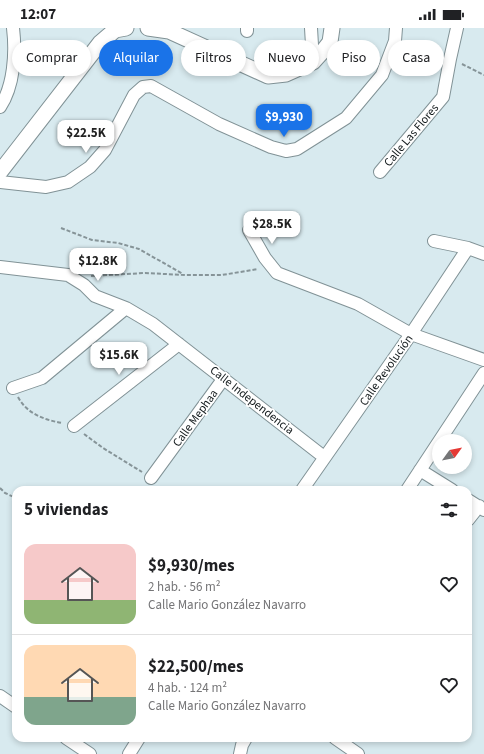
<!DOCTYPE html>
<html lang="es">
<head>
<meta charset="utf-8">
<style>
  :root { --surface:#fff; --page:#f6f6f6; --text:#202124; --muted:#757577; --line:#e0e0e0; --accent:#1a73e8 }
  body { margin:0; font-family:"Source Sans 3",sans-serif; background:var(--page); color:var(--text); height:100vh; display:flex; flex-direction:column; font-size:15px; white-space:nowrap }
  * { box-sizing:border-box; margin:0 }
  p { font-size:13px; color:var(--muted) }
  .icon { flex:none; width:22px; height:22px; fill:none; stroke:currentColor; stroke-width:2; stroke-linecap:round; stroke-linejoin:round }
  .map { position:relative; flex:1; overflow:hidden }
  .side { position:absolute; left:12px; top:458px; width:460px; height:256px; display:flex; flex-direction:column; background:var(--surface); border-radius:12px; box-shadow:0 2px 6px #0003 }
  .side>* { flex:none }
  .top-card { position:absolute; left:12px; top:12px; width:460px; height:36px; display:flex; gap:8px }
  .needle { width:26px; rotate:57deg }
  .tools { position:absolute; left:432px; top:406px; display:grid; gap:8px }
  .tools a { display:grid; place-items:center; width:40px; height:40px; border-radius:50%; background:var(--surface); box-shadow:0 2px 6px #0003; font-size:20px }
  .price { position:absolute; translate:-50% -34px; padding:0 9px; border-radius:8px; background:#fff; color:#222; font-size:13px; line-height:26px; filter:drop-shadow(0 1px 2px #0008) }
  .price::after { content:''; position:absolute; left:50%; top:24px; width:12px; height:9px; margin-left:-6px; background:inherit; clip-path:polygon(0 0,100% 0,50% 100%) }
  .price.current { background:var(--accent); color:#fff }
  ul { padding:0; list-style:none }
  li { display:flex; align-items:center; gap:12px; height:100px; padding:0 12px }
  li+li { border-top:1px solid var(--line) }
  li span { display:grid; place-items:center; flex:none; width:112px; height:80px; border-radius:12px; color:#555 }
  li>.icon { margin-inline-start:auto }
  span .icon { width:48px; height:48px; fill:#fffc; stroke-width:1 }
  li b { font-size:17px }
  h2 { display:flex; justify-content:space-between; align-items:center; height:48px; padding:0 12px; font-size:17px }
  .chip { padding:0 14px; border-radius:18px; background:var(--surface); box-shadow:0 2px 6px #0003; font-size:14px; line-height:36px }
  .chip.current { background:var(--accent); color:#fff }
  .status { display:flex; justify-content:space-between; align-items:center; height:28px; padding:0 20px; background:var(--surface); direction:ltr }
  .status svg { height:11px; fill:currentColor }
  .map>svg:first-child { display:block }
</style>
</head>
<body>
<div class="status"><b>12:07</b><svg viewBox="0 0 49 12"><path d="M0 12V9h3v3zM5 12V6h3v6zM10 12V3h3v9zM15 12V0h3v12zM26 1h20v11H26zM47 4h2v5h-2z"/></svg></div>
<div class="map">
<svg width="484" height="726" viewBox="0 0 484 726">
  <rect width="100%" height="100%" fill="#d8eaef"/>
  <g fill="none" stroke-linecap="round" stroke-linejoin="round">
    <defs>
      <path id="minor" d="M311,0L313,34
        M247,3V0
        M0,79C14,58 16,25 13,0
        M380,144L443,69L450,31L457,0
        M0,154L46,159L68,154L90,139L105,122L134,67L143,59L151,58L219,96L271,119L286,123L297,121L346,90L382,47L395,13L396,0
        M249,202L265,230L277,245L358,276L411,306L484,332
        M434,213L468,220L484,226
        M0,239L68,247L84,257L95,268L126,280L153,296L324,429
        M13,360L42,350L126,280
        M74,398L179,316
        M420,442L452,462
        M151,450L224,350
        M302,462L411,306L468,220
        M407,462L484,345
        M468,472L484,482
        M468,492L479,478
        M0,668L16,679
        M66,710L90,726
        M335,710L358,726
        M129,726L139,710
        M240,726L242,717L246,710"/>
      <path id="major" d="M148,0L169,3L268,48L286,46L313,34L323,23L330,14L332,0
        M0,144L100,15L115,2L126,0"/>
    </defs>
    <use href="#minor" stroke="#819296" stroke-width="14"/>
    <use href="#major" stroke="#819296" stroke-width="17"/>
    <path stroke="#869498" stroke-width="2" stroke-dasharray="4 2" stroke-linecap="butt" d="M462,36L484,47
      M61,200L92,212L118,215L139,221L183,246
      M91,248L145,245L185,247H222L258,241
      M18,369C27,386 45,392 62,395
      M84,406L103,420L142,444
      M0,460L5,465L16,470"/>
    <use href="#minor" stroke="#fff" stroke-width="12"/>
    <use href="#major" stroke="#fff" stroke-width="15"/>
  </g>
  <g text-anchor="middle" stroke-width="3.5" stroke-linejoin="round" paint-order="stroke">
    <g font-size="12" fill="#131a1c" stroke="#fff">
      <text transform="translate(411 107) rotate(-50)" y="4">Calle Las Flores</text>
      <text transform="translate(386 342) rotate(-55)" y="4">Calle Revolución</text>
      <text transform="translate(252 372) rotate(38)" y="4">Calle Independencia</text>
      <text transform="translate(195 390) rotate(-54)" y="4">Calle Mephaa</text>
    </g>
  </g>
</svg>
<div class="tools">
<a><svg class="needle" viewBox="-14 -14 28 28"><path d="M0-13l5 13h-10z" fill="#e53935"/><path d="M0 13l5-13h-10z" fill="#757577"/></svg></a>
</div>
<b class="price current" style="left:284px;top:110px">$9,930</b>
<b class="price" style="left:86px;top:126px">$22.5K</b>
<b class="price" style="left:272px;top:217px">$28.5K</b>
<b class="price" style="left:98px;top:254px">$12.8K</b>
<b class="price" style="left:119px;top:348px">$15.6K</b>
<div class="top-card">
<a class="chip">Comprar</a>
<a class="chip current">Alquilar</a>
<a class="chip">Filtros</a>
<a class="chip">Nuevo</a>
<a class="chip">Piso</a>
<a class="chip">Casa</a>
</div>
<section class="side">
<h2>5 viviendas<svg class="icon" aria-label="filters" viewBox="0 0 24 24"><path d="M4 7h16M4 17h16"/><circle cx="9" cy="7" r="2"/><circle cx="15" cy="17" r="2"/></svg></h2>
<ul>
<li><span style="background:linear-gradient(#f6c9c9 70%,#8fb573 0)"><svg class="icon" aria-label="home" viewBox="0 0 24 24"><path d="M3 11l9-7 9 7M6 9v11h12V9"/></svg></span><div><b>$9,930/mes</b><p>2 hab. · 56 m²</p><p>Calle Mario González Navarro</p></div><svg class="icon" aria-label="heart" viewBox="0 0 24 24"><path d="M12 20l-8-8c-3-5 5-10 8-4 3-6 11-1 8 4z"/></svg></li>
<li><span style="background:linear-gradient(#ffd9b3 65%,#7fa58c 0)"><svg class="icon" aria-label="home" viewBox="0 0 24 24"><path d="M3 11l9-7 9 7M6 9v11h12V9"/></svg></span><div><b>$22,500/mes</b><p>4 hab. · 124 m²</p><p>Calle Mario González Navarro</p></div><svg class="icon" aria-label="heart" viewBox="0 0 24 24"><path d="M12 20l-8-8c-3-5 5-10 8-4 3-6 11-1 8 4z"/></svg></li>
</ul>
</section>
</div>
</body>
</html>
